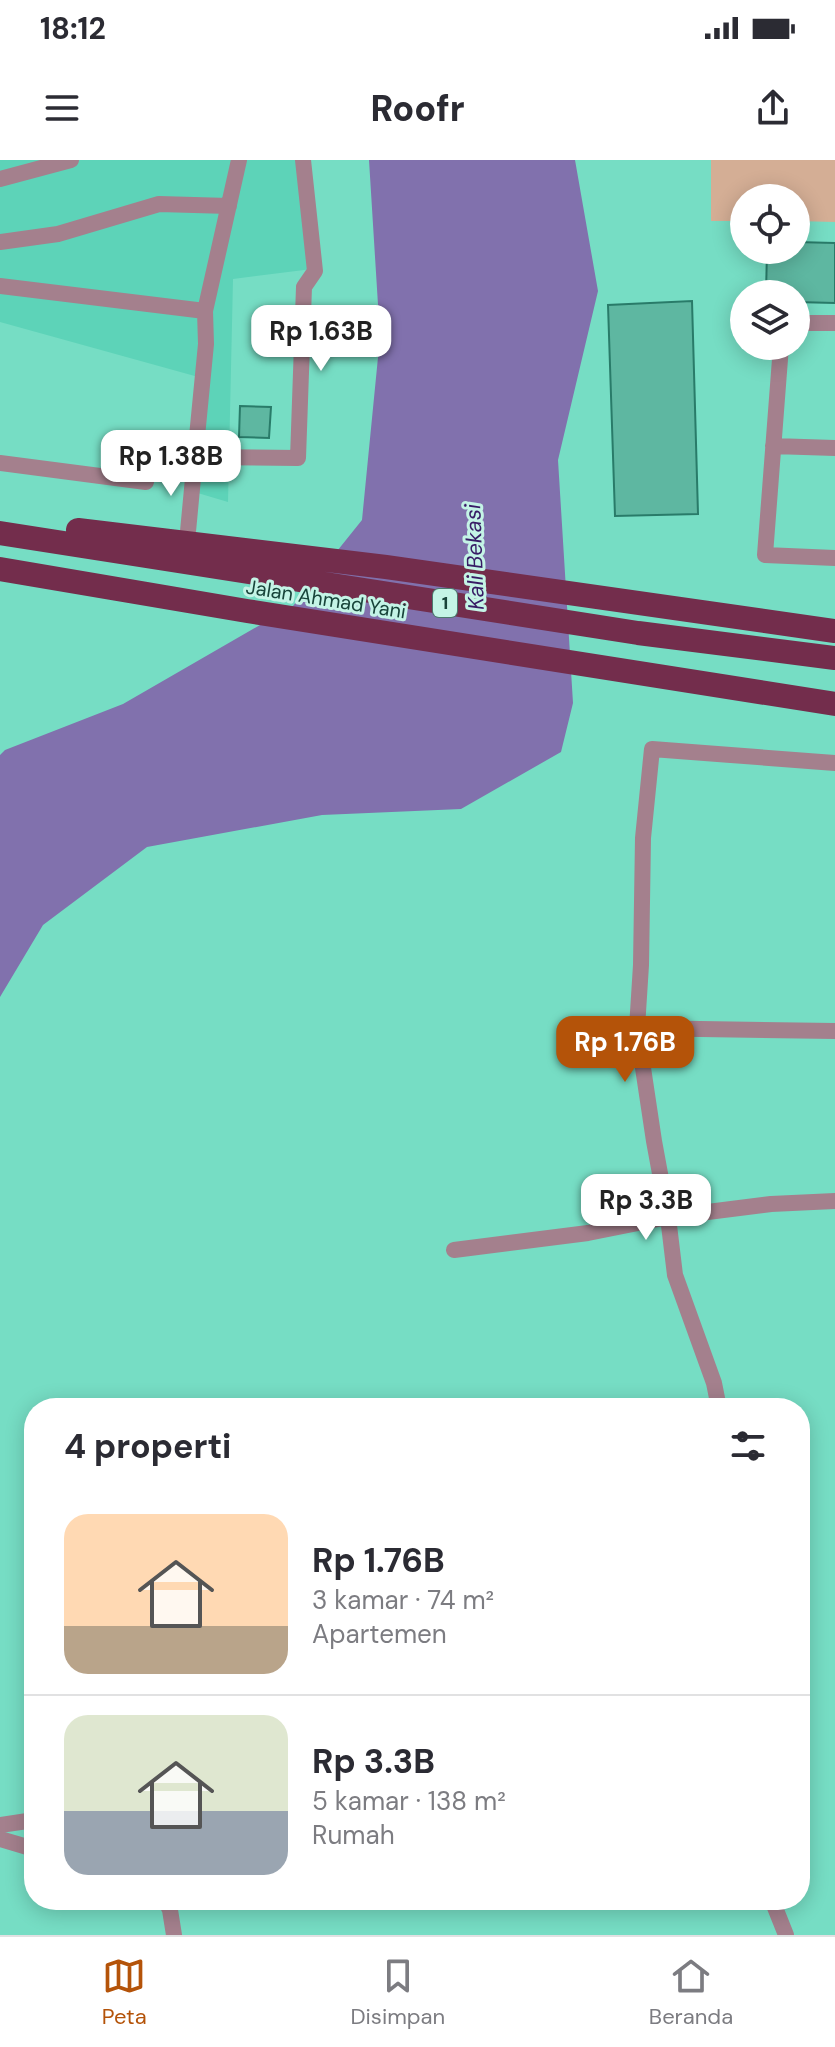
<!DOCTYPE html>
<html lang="id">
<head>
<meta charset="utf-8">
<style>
  :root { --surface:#fff; --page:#f7f7f7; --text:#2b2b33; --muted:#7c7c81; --line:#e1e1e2; --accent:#b45309 }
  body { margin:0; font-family:"DM Sans",sans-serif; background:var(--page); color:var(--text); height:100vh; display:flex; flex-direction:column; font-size:30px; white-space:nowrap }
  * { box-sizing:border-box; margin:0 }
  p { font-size:26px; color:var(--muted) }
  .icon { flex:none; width:44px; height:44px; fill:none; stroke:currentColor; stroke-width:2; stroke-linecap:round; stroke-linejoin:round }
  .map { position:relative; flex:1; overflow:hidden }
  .side { position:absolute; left:24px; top:1238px; width:786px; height:512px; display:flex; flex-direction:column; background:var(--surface); border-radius:32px; box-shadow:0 4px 20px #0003 }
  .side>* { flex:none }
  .fabs { position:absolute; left:730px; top:24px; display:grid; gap:16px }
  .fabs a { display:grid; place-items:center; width:80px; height:80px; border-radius:50%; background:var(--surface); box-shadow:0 4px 20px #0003; font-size:40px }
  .price { position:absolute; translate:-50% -68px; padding:0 18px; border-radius:16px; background:#fff; color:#222; font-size:26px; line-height:52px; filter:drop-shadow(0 2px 4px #0008) }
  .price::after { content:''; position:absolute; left:50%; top:48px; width:24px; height:18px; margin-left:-12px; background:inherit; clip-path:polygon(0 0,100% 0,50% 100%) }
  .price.on { background:var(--accent); color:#fff }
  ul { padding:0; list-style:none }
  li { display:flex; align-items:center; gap:24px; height:200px; padding:0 40px }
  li+li { border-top:2px solid var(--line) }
  li span { display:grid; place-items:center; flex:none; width:224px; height:160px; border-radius:24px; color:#555 }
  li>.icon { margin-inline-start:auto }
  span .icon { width:96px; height:96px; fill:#fffc; stroke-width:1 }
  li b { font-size:34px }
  h2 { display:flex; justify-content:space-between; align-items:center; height:96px; padding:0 40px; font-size:34px }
  .status { display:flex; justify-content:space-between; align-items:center; height:56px; padding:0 40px; background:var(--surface); direction:ltr }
  .status svg { height:22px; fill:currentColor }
  header { display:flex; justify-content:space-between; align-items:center; height:104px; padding:0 40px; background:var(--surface); font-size:36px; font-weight:800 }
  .menu { display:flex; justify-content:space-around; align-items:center; height:112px; border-top:2px solid var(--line); background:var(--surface); font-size:22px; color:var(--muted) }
  .menu a { display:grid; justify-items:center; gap:4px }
  .menu .on { color:var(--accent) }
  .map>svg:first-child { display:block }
</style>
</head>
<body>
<div class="status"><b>18:12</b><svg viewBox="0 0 49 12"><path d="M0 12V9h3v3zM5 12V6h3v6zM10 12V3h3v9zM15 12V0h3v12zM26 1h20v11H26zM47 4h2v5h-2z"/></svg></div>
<header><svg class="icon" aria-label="menu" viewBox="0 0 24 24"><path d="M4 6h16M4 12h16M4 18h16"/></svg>Roofr<svg class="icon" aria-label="share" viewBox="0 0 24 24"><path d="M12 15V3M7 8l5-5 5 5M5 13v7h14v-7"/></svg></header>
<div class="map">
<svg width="835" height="1775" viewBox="0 0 835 1775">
  <rect width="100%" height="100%" fill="#76ddc4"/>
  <path fill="#5dd3b8" d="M0,0H297L312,109L233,119L228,342L191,331L202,218L0,162Z"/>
  <path fill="#d4ae95" d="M711,0H835V62L796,61V38H744V61H711Z"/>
  <path fill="#8171ad" d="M369,0H575L598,131L558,300L573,543L561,592L461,649L322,655L147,687L43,765L0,837V595L5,590L123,544L293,446L362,360L380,177Z"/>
  <path fill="#5eb7a1" stroke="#297b69" stroke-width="2" d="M796,82L835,83V143L796,142V134H766L767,90H796Z
    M692,141L698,354L615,356L608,145Z
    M240,246L271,247L269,278L239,277Z"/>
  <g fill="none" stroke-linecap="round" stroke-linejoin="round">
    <path stroke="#a4808d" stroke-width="16" d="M0,19L71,0
      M0,82L58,74L159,44L229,46
      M0,126L205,151
      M796,163H835
      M781,186L765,395L835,398
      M773,286L835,288
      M195,297L206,184L205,151L239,0
      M0,1665L34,1660"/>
    <path stroke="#a4808d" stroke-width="16" d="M0,303L146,322
      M187,382L195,297L298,298L304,127L315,111L303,0
      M637,868L835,871
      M454,1090L588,1073L668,1057L771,1044L835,1041
      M719,1248L714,1223L675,1115L668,1057L654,981L637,868L641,805L643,678L652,589L835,603
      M0,1679L34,1689
      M165,1740L170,1750L174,1775
      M772,1740L786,1775"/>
    <path stroke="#732d4c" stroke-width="24" d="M78,370L386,407L835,471
      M0,373L638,473L835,498
      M0,409L247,451L835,544"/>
  </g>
  <g text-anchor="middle" stroke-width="6" stroke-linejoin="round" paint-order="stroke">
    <rect fill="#c4f4e6" stroke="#4c796e" stroke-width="2" x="433" y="429" width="24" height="28" rx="6"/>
    <g font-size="18" font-weight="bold" fill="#18443a">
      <text x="445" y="449">1</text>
    </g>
    <g font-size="20" fill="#18443a" stroke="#c4f4e6">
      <text transform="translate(326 439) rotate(9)" y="7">Jalan Ahmad Yani</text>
    </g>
    <g font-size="22" font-style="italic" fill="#371b65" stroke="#c4f4e6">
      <text transform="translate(474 397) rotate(-92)" y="8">Kali Bekasi</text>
    </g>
  </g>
</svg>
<div class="fabs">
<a><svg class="icon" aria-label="locate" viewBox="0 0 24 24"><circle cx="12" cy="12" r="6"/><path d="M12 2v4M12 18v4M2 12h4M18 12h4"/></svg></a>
<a><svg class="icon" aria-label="layers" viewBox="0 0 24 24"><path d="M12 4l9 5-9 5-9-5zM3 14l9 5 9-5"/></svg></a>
</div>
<b class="price" style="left:321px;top:213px">Rp 1.63B</b>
<b class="price" style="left:171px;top:338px">Rp 1.38B</b>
<b class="price on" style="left:625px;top:924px">Rp 1.76B</b>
<b class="price" style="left:646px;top:1082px">Rp 3.3B</b>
<section class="side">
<h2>4 properti<svg class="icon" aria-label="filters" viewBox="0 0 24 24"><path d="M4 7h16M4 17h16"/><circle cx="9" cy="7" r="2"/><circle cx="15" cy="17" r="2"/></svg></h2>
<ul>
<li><span style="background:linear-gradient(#ffd9b3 70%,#b9a48a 0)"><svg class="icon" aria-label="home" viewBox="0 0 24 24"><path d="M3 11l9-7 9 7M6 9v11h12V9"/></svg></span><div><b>Rp 1.76B</b><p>3 kamar · 74 m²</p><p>Apartemen</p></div></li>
<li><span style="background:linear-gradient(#dfe7d0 60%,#9aa5b1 0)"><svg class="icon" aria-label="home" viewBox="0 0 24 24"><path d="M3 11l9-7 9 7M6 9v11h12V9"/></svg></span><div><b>Rp 3.3B</b><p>5 kamar · 138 m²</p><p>Rumah</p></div></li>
</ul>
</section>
</div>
<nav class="menu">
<a class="on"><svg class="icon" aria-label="map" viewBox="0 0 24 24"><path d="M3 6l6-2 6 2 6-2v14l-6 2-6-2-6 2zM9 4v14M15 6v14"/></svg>Peta</a>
<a><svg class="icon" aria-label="saved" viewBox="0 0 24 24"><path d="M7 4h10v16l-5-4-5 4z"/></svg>Disimpan</a>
<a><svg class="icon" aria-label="home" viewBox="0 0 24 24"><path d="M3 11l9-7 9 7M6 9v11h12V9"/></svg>Beranda</a>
</nav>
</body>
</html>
